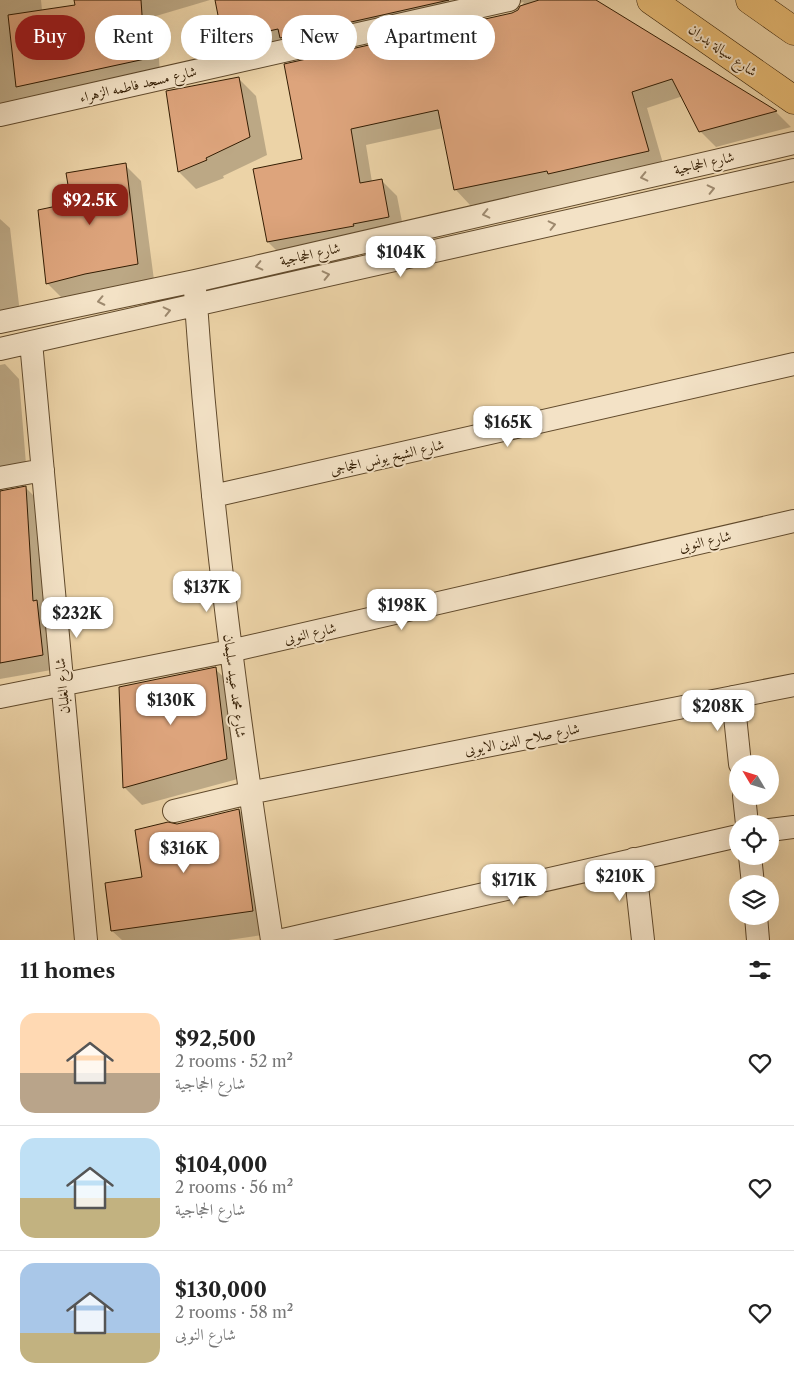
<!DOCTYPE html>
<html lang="en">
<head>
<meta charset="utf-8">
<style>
  :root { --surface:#fff; --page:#f2f2f2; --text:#222; --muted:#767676; --line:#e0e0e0; --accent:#8f2418 }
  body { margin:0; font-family:"Libre Caslon Text",Amiri,serif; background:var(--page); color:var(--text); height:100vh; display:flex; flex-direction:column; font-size:19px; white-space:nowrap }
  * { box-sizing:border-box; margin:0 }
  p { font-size:16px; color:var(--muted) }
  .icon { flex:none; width:28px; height:28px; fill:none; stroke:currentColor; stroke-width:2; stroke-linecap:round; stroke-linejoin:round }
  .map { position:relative; height:940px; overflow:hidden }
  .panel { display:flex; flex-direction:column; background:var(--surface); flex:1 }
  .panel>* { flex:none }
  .top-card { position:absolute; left:15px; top:15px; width:500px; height:45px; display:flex; gap:10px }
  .needle { width:32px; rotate:308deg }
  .buttons { position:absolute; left:729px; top:755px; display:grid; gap:10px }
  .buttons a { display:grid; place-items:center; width:50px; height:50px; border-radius:50%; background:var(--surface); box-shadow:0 5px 20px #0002; font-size:25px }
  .price { position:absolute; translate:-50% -42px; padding:0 11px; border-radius:10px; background:#fff; color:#222; font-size:16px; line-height:32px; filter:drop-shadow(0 1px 2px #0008) }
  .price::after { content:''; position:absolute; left:50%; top:30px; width:15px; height:11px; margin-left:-8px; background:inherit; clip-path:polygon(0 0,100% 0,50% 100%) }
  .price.on { background:var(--accent); color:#fff }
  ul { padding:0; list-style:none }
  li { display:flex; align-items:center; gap:15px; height:125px; padding:0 20px }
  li+li { border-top:1px solid var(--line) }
  li span { display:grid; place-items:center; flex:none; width:140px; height:100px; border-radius:15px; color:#555 }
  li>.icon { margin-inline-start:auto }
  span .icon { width:60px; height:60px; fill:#fffc; stroke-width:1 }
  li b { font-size:21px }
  h2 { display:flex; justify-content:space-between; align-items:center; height:60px; padding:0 20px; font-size:21px }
  .tag { padding:0 18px; border-radius:22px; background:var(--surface); box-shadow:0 5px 20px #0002; font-size:18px; line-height:45px }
  .tag.on { background:var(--accent); color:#fff }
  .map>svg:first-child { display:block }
</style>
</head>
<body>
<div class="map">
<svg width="794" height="940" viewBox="0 0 794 940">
  <rect width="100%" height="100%" fill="#ecd3a7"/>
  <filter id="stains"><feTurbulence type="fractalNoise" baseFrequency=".004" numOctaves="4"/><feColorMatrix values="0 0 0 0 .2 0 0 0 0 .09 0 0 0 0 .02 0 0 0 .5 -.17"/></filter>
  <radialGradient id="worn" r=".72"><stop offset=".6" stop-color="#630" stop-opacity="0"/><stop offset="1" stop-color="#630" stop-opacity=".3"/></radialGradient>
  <path fill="#0003" d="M0,0H41L42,10L76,6L75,0H210L156,16L160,74L0,108Z
    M217,0H594L776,112L791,127L716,147L700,131L683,96L647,108L664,167L470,205L455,189L443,128L366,145L372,182L381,180L397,196L404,232L283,257L268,242L303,160L519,10L524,2L297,53L240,56L224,41Z
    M239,79L256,96L267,155L223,176L224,178L196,189L179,172Z
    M125,165L141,181L154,280L63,299L47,283L73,204Z
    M0,219L10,228L20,313L0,316Z
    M5,364L19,379L27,476L2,488L1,492L26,488L40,502L57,669L0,679V365Z
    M215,669L233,686L245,777L142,805L124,787Z
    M239,810L261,833L275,933L229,940H122L112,931L143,878L177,825Z"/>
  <path fill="#dda47c" stroke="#331d03" d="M74,0H141L145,59L16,87L8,15L75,5Z
    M215,0H449L280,38L278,29L223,41Z
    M539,0H596L777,111L699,132L672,79L632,92L649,151L548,174L547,171L454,190L438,110L351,129L360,183L382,179L389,217L353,224L354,226L267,242L253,169L302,159L284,64L512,13L518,10L520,6Z
    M239,77L250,137L206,158L207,160L178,172L166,91Z
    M126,163L138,264L85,274L46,284L38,210L71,203L66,173Z
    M26,486L33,601L37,600L43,655L0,663V491Z
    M216,667L227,759L123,788L119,687Z
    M239,809L253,911L111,931L105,883L142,877L135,830L168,822L177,824Z"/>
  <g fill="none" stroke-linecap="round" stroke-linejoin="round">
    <defs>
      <path id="minor" d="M0,115L509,0
        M195,290C210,508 239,724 272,940
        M0,322L195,281L794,143
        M31,342L86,940
        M0,349L794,170
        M0,478L43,470
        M213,496L794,364
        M0,697L230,651L794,521
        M733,697L740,764
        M744,796L747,824
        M174,811L249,793L794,685
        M770,830L794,827
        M750,856L753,884
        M634,859L643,940
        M756,916L758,940
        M283,940L738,836"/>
      <path id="primary" d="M651,0L794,100
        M750,0L794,31"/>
    </defs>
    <use href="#minor" stroke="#614a2c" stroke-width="24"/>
    <use href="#primary" stroke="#331d03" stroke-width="29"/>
    <use href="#minor" stroke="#f3e2c6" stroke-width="22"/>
    <use href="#primary" stroke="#e6ba74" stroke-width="28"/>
  </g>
  <defs><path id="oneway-chevron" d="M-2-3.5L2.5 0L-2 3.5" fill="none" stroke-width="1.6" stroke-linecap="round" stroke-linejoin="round" transform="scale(1.25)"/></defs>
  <g stroke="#9d896e">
    <use href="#oneway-chevron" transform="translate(644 177) rotate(167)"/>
    <use href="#oneway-chevron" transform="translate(711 189) rotate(-13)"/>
    <use href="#oneway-chevron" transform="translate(486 214) rotate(167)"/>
    <use href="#oneway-chevron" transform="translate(552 225) rotate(-13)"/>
    <use href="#oneway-chevron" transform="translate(259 266) rotate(167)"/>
    <use href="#oneway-chevron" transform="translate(326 275) rotate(-13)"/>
    <use href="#oneway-chevron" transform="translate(101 301) rotate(168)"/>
    <use href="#oneway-chevron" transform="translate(167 311) rotate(-13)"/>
  </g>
  <g text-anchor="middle" stroke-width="4" stroke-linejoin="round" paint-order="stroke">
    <g font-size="14" fill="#331d03" stroke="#f3e2c6">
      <text transform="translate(723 50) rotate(35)" y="5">شارع سيالة بدران</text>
      <text transform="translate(138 84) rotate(-13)" y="5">شارع مسجد فاطمه الزهراء</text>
      <text transform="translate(704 163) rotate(-13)" y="5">شارع الحجاجية</text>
      <text transform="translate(310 254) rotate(-13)" y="5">شارع الحجاجية</text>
      <text transform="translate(387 457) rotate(-13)" y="5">شارع الشيخ يونس الحجاجى</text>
      <text transform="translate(705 541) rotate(-13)" y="5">شارع النوبى</text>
      <text transform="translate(310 633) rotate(-13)" y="5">شارع النوبى</text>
      <text transform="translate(62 686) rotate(-95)" y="5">شارع الغلبان</text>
      <text transform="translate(235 686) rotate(83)" y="5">شارع محمد عبيد سليمان</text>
      <text transform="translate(522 739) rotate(-11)" y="5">شارع صلاح الدين الايوبى</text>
    </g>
  </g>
  <rect width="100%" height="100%" filter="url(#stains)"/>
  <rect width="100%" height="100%" fill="url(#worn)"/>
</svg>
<div class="buttons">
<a><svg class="needle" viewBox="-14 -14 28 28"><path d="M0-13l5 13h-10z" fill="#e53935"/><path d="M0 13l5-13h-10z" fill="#767676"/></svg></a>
<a><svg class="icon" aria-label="locate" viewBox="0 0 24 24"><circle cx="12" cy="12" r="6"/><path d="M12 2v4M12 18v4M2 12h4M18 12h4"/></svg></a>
<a><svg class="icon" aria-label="layers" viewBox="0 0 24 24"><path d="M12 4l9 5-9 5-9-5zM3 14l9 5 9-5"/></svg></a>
</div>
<b class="price on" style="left:90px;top:226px">$92.5K</b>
<b class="price" style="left:401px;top:278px">$104K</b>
<b class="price" style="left:508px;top:448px">$165K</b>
<b class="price" style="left:207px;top:613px">$137K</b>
<b class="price" style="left:402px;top:631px">$198K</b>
<b class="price" style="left:77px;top:639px">$232K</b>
<b class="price" style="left:171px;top:726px">$130K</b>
<b class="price" style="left:718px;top:732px">$208K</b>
<b class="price" style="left:184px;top:874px">$316K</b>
<b class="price" style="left:620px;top:902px">$210K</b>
<b class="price" style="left:514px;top:906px">$171K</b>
<div class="top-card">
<a class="tag on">Buy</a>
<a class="tag">Rent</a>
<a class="tag">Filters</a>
<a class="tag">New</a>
<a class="tag">Apartment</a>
</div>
</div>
<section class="panel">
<h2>11 homes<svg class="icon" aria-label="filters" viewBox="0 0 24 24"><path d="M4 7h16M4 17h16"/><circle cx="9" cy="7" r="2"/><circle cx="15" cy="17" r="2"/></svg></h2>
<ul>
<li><span style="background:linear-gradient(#ffd9b3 60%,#b9a48a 0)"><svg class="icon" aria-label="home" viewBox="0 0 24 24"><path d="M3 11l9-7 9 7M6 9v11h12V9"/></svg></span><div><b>$92,500</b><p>2 rooms · 52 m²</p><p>شارع الحجاجية</p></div><svg class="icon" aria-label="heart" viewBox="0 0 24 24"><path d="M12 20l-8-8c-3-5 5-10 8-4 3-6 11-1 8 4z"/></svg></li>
<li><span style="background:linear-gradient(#bfe0f5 60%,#c2b280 0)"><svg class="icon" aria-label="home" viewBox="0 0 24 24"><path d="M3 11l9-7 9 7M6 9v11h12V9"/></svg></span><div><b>$104,000</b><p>2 rooms · 56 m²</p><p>شارع الحجاجية</p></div><svg class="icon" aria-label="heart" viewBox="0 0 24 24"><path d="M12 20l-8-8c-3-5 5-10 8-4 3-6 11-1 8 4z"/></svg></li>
<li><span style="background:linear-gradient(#a9c7e8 70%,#c2b280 0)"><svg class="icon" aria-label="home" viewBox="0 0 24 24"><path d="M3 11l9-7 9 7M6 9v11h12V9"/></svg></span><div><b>$130,000</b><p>2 rooms · 58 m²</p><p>شارع النوبى</p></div><svg class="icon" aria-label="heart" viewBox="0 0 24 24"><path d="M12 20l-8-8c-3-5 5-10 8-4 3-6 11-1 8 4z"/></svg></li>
</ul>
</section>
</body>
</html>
